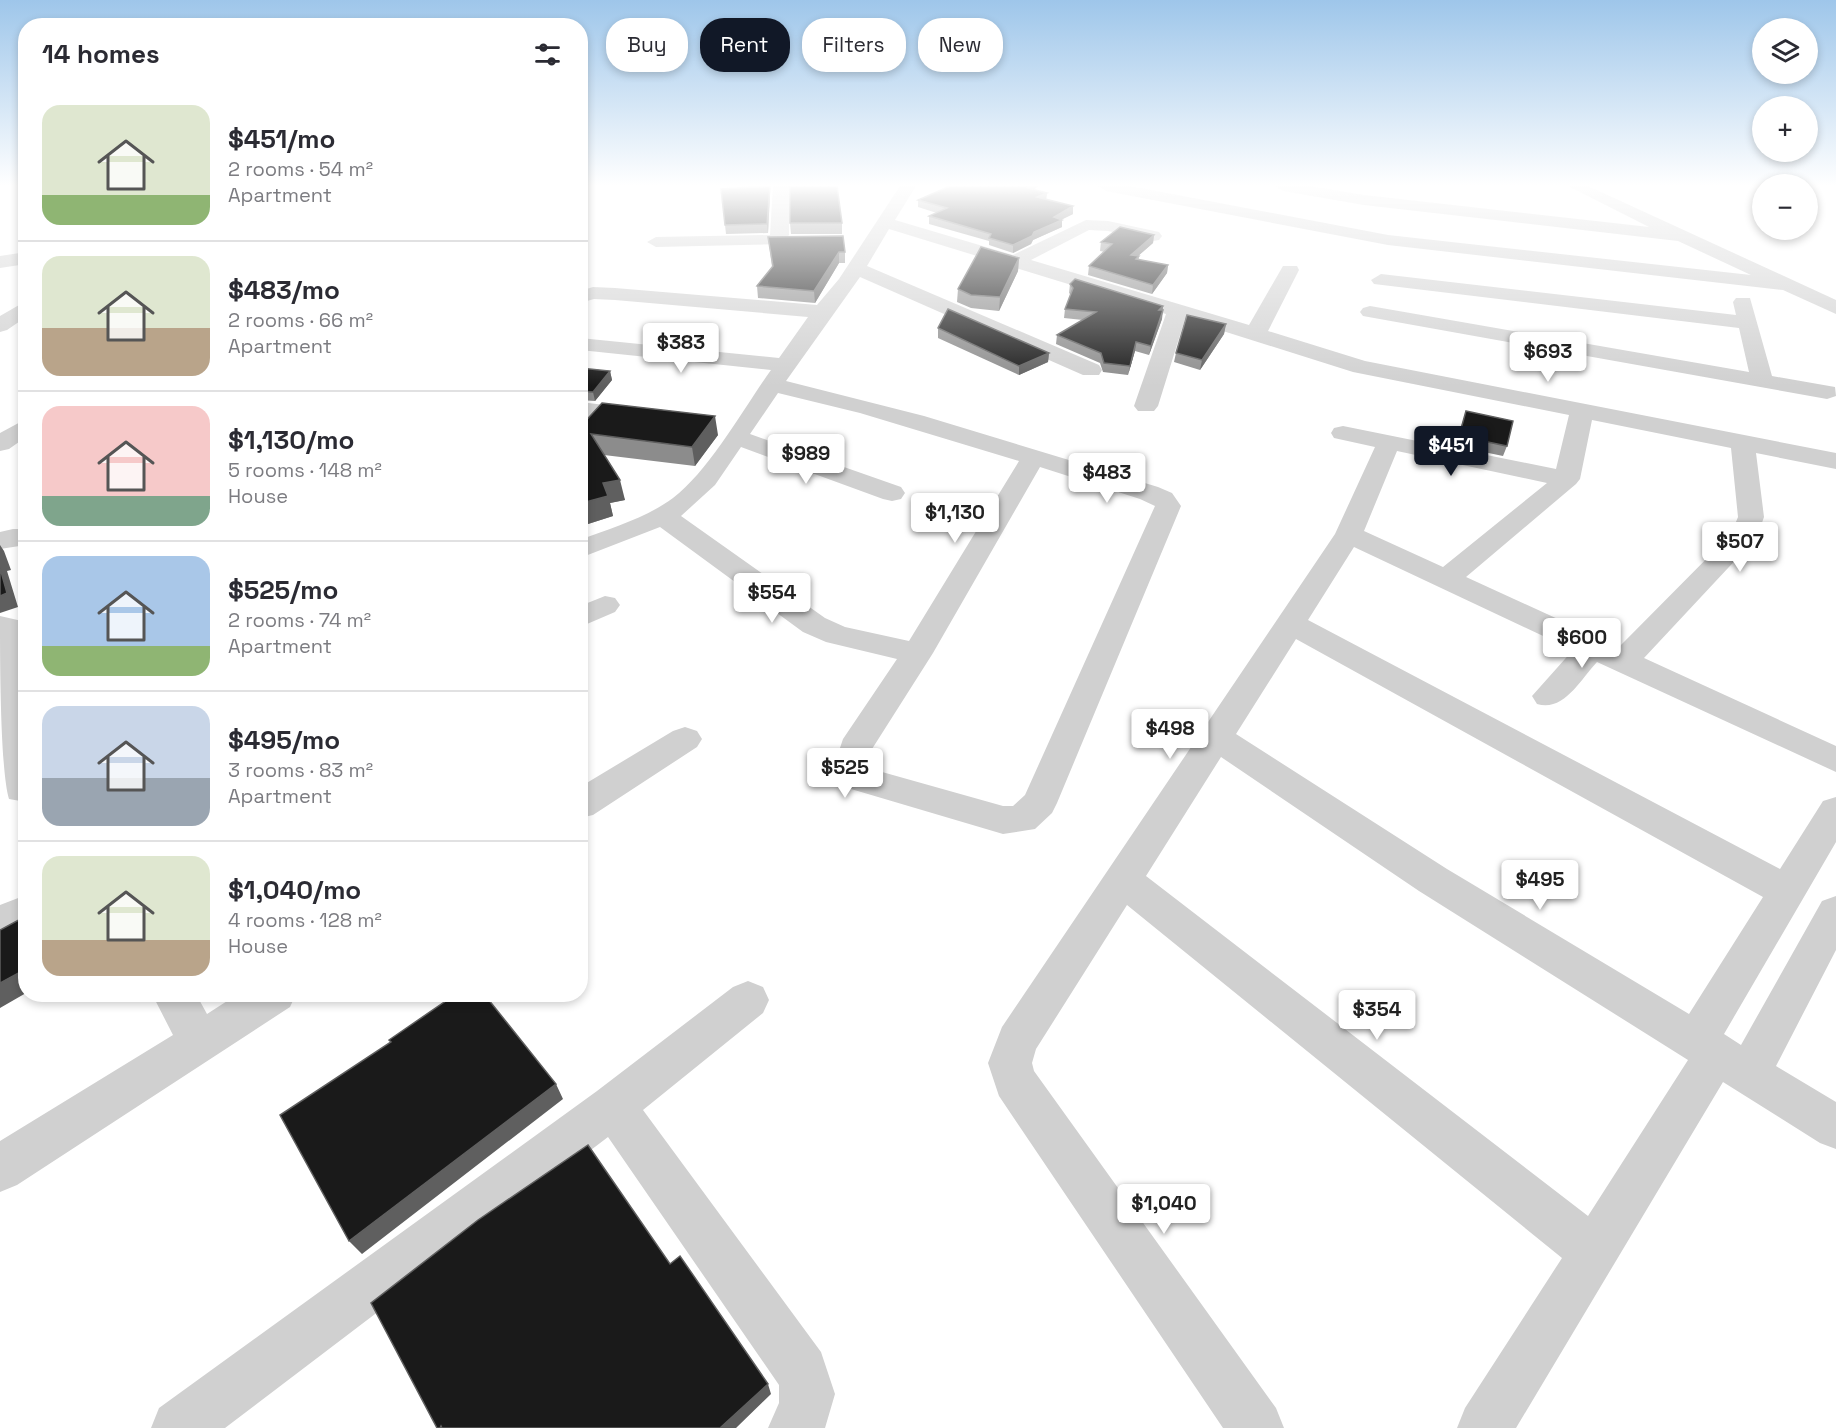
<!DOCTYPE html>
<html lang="en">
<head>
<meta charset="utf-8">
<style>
  :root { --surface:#fff; --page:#f7f7f7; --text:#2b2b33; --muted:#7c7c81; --line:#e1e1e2; --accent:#111827 }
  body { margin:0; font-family:"Space Grotesk",sans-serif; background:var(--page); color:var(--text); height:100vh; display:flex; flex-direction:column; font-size:22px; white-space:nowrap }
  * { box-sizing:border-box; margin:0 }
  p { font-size:20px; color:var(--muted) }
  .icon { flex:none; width:33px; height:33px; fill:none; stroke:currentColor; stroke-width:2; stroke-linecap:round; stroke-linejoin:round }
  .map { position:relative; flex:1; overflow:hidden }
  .side { position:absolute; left:18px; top:18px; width:570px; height:984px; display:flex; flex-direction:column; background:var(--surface); border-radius:24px; box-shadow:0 3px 9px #0003 }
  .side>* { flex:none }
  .banner { position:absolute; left:606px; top:18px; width:570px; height:54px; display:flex; gap:12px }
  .controls { position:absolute; left:1752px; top:18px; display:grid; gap:12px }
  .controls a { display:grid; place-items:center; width:66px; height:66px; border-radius:50%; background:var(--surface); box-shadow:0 3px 9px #0003; font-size:30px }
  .price { position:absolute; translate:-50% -51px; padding:0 14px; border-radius:6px; background:#fff; color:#222; font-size:20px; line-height:39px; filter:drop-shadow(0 2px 3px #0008) }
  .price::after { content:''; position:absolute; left:50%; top:36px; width:18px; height:14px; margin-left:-9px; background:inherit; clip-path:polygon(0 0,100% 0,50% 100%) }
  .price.current { background:var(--accent); color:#fff }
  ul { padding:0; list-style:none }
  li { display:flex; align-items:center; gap:18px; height:150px; padding:0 24px }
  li+li { border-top:2px solid var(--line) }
  li span { display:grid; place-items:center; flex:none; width:168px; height:120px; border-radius:18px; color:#555 }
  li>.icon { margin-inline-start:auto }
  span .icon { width:72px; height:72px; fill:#fffc; stroke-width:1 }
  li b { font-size:26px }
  h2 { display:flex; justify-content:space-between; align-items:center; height:72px; padding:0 24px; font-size:26px }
  .tag { padding:0 21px; border-radius:24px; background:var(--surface); box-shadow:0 3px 9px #0003; font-size:21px; line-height:54px }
  .tag.current { background:var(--accent); color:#fff }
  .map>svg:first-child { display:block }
</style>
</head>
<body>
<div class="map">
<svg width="1836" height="1428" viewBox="0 0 1836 1428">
  <rect width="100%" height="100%" fill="#fff"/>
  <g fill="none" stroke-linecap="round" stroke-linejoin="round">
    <path fill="#d0d0d0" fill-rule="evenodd" d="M773,186H789V235L781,244L656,247L647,242L656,237L770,235Z
      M900,186H916L895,220L1013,255L1086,220L1108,221L1159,232L1162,236L1159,240L1153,241L1108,231L1089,230L1031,260L1249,325L1283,266H1297L1299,270L1268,331L1365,361L1836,453V469L1756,453L1764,517L1757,537L1644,658L1836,746V772L1597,662C1580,680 1564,712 1537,704L1532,696L1573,650L1354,547L1308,620L1780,869L1823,801L1836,797V842L1724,1034L1741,1045L1822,901L1836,896V950L1776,1066L1836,1102V1149L1820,1143L1723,1082L1516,1428H1457L1465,1408L1562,1258L1127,905L1036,1049L1032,1063L1034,1071L1276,1408L1284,1428H1223L999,1096L988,1063L1002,1027L1335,534L1375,447L1334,438L1331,433L1334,428L1343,426L1556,469L1569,415L1353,372L1185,319L1158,406L1154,411H1138L1134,406L1166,314L889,229L867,266L1099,365L1102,370L1099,375H1083L860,277L786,381L924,416L1158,487L1172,493L1181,506L1057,803L1052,813L1035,829L1003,834L851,789L834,766L843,739L897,659L826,642L803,632L660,527L580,558V540C611,528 646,518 673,498C709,471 744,408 771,370L580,350V338L779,358L808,317L615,300L594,299L580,303V291L593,287L615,288L817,305L839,279ZM778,393L860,413L1019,461L909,641L845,627L825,618L681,516L715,485L741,447L883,499L892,501L901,499L905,493L901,487L750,434ZM1592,420L1731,448L1738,517L1731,534L1619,647L1466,577L1576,484L1580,479ZM1397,451L1547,483L1443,567L1364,531ZM1040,467L1140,499L1155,506L1025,795L1013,806H1003L875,770L869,763L872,749L933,653ZM1296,639L1763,897L1689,1014L1447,869L1236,734ZM1221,757L1419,891L1688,1060L1588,1216L1146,876Z
      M1098,186H1130L1388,235L1751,275L1678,241L1364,205L1283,191L1275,186H1310L1364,195L1649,227L1568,186H1588L1836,300V314L1783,290L1388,245L1106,191Z
      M26,252V264L0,268V256Z
      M1381,274L1736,315L1733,302L1736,298H1750L1772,376L1835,387L1836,396L1827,399L1363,316L1360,312L1363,308L1370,306L1749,372L1739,328L1374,284L1371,280Z
      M26,301V317L7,330L0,332V316Z
      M580,402L638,409L646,411L650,416L646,421L638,423L580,416Z
      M26,419V437L9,449L0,451V433Z
      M13,529H26V545L0,549V532Z
      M605,596L615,598L620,605L615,612L580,627V606Z
      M0,616L22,621L26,627V802L9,799C0,769 0,656 0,616Z
      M685,727L697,731L702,739L697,747L593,815L580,818V787L673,731Z
      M26,895V930L0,941V905Z
      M748,981L763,987L769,1000L763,1013L643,1110L821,1352L835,1394L825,1428H768L779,1403V1385L608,1137L225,1428H151L159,1408L597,1091L733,987Z
      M152,994H196L207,1014L238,994H296L290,1007L17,1185L0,1192V1141L173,1035Z"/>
  </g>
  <path fill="#8c8c8c" d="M950,186H1038L1034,190L1047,193L1046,200L1073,206V214L1062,219V227L1033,240L1031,244L1013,253L989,245V241L929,224V216L937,213L918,207V200Z
    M721,189L770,194L768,233L726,234Z
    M790,223H842V234H791Z
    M1154,235L1153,243L1138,256H1139V260L1168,265L1167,273L1152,294L1088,275L1089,266L1105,252L1100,251L1101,242Z
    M768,237L845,252V263H839L815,303L758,298L757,286L772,267Z
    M1019,258L1018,271L999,311L971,308L957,302L958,289Z
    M1070,284L1163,306L1162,319L1149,355L1135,351L1128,375L1103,372L1100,363L1056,344L1057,335L1083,320L1064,318L1065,309L1071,295L1069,293Z
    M1226,324L1224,334L1200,370L1174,362L1176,353Z
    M938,328L1049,353L1048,362L1019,375L938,338Z
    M580,368L610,371L612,380L595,401L580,400Z
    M1466,411L1507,446L1503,456L1455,446Z
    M580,427L718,435L695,466L604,455L625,500L610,503L613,516L588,524L580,513Z"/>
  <path fill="#5f5f5f" d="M770,186V194L768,233L767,224Z
    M1031,186H1038L1028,195V188Z
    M1047,193L1046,200L1037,197Z
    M1073,206V214L1061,220H1062V227L1033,240L1031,244L1013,253V245L1034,232L1054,217Z
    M1154,235L1153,243L1130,263L1131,255Z
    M839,252V263L815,303L814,291Z
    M1019,258L1018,271L999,311L1000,297Z
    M1168,265L1167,273L1152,294L1153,285Z
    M1163,306L1162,319L1149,355L1159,310Z
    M1226,324L1224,334L1200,370L1202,360Z
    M1136,342L1135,351L1128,375L1130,366Z
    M1049,353L1048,362L1019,375V366Z
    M610,371L612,380L595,401L593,392Z
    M715,416L718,435L695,466L692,447Z
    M620,480L625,500L610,503L613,516L588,524L582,503L603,483Z
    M0,545L4,551L11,570L7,571L18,607L0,613Z
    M26,969V993L0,1008V983Z
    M556,1084L563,1099L362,1254L349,1241Z
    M768,1384L771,1394L736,1428H720Z"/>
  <path fill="#1a1a1a" stroke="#5f5f5f" stroke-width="1.5" d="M770,186L767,224L725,225L721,189Z
    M790,186H837L842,223H790Z
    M950,186H1031L1028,188L1047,193L1037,197L1073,206L1054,217L1062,220L1034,232L1032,236L1013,245L989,238L991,234L929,216L947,208L918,200Z
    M1120,227L1154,235L1131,255L1139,256L1136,259L1168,265L1153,285L1089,266L1112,244L1101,242Z
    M843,236L845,252H839L814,291L757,286L773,266L768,237Z
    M981,247L1019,258L1000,297L971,295L958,289Z
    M1075,279L1163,306L1159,310H1163L1151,346L1136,342L1130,366L1104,363L1101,353L1057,335L1096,312L1065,309L1073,288L1070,284Z
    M948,309L1049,353L1019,366L938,328Z
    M1187,315L1226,324L1202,360L1176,353Z
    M580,368L610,371L593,392L580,391Z
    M602,403L715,416L692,447L591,434L620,480L603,483L608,496L582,503L580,501V434L582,433H580V427Z
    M1466,411L1513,421L1507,446L1459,436Z
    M0,568L7,593L0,596Z
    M26,916V969L0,983V930Z
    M456,994H484L556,1084L349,1241L280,1115L391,1042L389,1040Z
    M588,1145L670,1264L680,1256L768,1384L720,1428H442L441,1426L440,1428H437L371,1303L478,1220Z"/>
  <linearGradient id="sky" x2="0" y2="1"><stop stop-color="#9ec6ea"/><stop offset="0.48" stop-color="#fff"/><stop offset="1" stop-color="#fff" stop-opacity="0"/></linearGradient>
  <rect width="1836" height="386" fill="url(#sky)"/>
</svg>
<div class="controls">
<a><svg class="icon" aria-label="layers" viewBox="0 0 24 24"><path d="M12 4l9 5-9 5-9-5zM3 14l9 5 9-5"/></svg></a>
<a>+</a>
<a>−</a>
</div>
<b class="price" style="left:681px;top:374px">$383</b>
<b class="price" style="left:1548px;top:383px">$693</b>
<b class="price current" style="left:1451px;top:477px">$451</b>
<b class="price" style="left:806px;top:485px">$989</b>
<b class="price" style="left:1107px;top:504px">$483</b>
<b class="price" style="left:955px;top:544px">$1,130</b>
<b class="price" style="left:1740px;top:573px">$507</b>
<b class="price" style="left:772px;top:624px">$554</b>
<b class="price" style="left:1582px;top:669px">$600</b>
<b class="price" style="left:1170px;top:760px">$498</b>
<b class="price" style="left:845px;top:799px">$525</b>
<b class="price" style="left:1540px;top:911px">$495</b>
<b class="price" style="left:1377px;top:1041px">$354</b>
<b class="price" style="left:1164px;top:1235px">$1,040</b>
<div class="banner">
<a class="tag">Buy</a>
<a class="tag current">Rent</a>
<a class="tag">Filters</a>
<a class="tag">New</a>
</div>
<section class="side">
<h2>14 homes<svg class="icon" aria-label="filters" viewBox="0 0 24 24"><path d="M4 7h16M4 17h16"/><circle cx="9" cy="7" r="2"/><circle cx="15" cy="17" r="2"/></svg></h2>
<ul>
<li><span style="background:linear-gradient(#dfe7d0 75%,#8fb573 0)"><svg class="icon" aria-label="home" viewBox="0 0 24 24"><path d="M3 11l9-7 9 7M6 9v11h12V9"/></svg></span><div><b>$451/mo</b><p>2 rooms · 54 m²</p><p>Apartment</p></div></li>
<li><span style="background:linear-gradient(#dfe7d0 60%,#b9a48a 0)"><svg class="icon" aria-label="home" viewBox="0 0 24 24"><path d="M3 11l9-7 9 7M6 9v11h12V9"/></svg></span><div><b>$483/mo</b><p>2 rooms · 66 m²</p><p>Apartment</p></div></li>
<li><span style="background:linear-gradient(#f6c9c9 75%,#7fa58c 0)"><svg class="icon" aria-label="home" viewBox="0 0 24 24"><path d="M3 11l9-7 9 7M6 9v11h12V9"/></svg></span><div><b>$1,130/mo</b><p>5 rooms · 148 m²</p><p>House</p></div></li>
<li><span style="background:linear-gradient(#a9c7e8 75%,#8fb573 0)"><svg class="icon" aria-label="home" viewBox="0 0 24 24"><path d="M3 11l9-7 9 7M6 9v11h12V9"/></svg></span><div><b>$525/mo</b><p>2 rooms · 74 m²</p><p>Apartment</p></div></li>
<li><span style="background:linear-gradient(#c9d6e8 60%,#9aa5b1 0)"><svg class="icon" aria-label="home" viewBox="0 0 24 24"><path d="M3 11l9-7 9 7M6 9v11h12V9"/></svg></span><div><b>$495/mo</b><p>3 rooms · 83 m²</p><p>Apartment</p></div></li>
<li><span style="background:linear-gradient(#dfe7d0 70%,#b9a48a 0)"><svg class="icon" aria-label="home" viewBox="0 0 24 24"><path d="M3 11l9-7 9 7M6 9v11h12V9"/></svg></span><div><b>$1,040/mo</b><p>4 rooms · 128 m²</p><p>House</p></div></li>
</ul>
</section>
</div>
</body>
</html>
